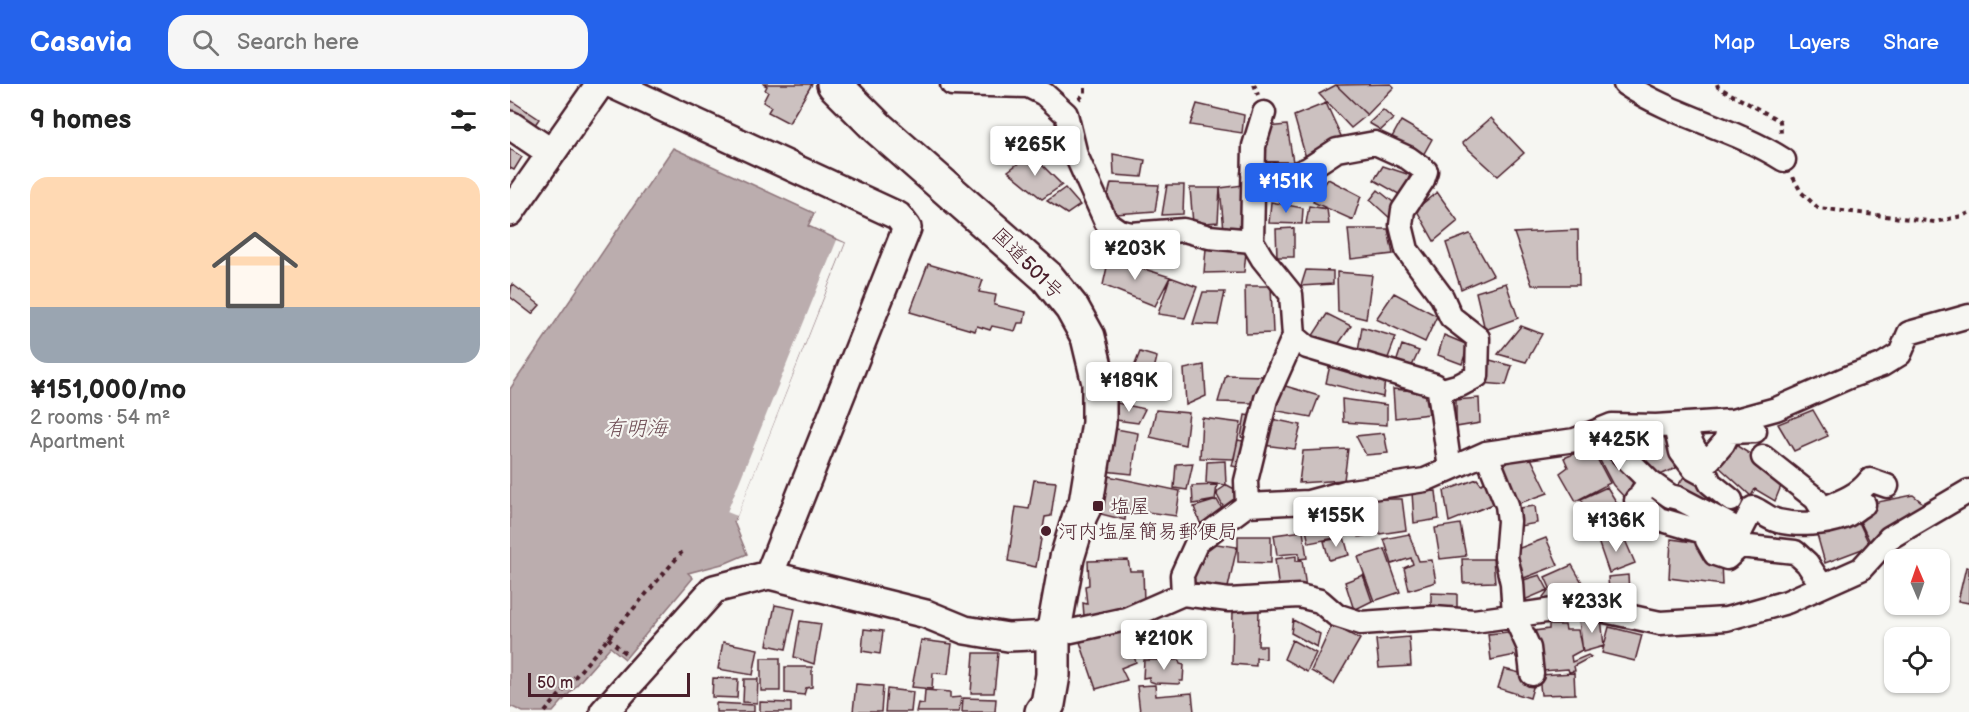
<!DOCTYPE html>
<html lang="en">
<head>
<meta charset="utf-8">
<style>
  :root { --surface:#fff; --page:#f6f6f6; --text:#222; --muted:#767676; --line:#e0e0e0; --accent:#2563eb }
  body { margin:0; font-family:"Balsamiq Sans","Klee One",sans-serif; background:var(--page); color:var(--text); height:100vh; display:flex; flex-direction:column; font-size:22px; white-space:nowrap }
  * { box-sizing:border-box; margin:0 }
  p { font-size:20px; color:var(--muted) }
  .icon { flex:none; width:33px; height:33px; fill:none; stroke:currentColor; stroke-width:2; stroke-linecap:round; stroke-linejoin:round }
  .map { position:relative; flex:1; overflow:hidden }
  .details { display:flex; flex-direction:column; background:var(--surface); width:510px }
  .details>* { flex:none }
  .needle { width:39px; rotate:358deg }
  .tools { position:absolute; left:1374px; top:465px; display:grid; gap:12px }
  .tools a { display:grid; place-items:center; width:66px; height:66px; border-radius:12px; background:var(--surface); box-shadow:0 2px 4px #0004; font-size:30px }
  .scale { position:absolute; left:18px; bottom:15px; width:162px; box-sizing:border-box; padding-left:6px; border:3px solid #4a1f2b; border-top:0; font-size:16px; line-height:21px; white-space:nowrap; color:#4a1f2b; -webkit-text-stroke:4px #f6f6f2; paint-order:stroke }
  .price { position:absolute; translate:-50% -51px; padding:0 14px; border-radius:6px; background:#fff; color:#222; font-size:20px; line-height:39px; filter:drop-shadow(0 2px 3px #0008) }
  .price::after { content:''; position:absolute; left:50%; top:36px; width:18px; height:14px; margin-left:-9px; background:inherit; clip-path:polygon(0 0,100% 0,50% 100%) }
  .price.active { background:var(--accent); color:#fff }
  ul { padding:0; list-style:none }
  li { display:grid; align-content:center; gap:12px; height:318px; padding:0 30px }
  li+li { border-top:2px solid var(--line) }
  li span { display:grid; place-items:center; height:186px; border-radius:18px; color:#555 }
  li>.icon { margin-inline-start:auto }
  span .icon { width:108px; height:108px; fill:#fffc; stroke-width:1 }
  li b { font-size:26px }
  h2 { display:flex; justify-content:space-between; align-items:center; height:72px; padding:0 30px; font-size:26px }
  header { display:flex; align-items:center; gap:36px; box-sizing:border-box; height:84px; padding:0 30px; background:var(--accent); color:#fff }
  header strong { font-size:28px }
  nav { display:flex; gap:33px; margin-inline-start:auto; font-size:21px }
  .search { width:420px; height:54px; background:var(--page); display:flex; align-items:center; gap:15px; box-sizing:border-box; padding:0 21px; border-radius:18px; color:var(--muted); font-size:22px }
  main { display:flex; flex:1; min-height:0 }
  .map>svg:first-child { display:block }
</style>
</head>
<body>
<header>
<strong>Casavia</strong>
<div class="search"><svg class="icon" aria-label="search" viewBox="0 0 24 24"><circle cx="10" cy="10" r="6"/><path d="M15 15l6 6"/></svg>Search here</div>
<nav><a>Map</a><a>Layers</a><a>Share</a></nav>
</header>
<main>
<section class="details">
<h2>9 homes<svg class="icon" aria-label="filters" viewBox="0 0 24 24"><path d="M4 7h16M4 17h16"/><circle cx="9" cy="7" r="2"/><circle cx="15" cy="17" r="2"/></svg></h2>
<ul>
<li><span style="background:linear-gradient(#ffd9b3 70%,#9aa5b1 0)"><svg class="icon" aria-label="home" viewBox="0 0 24 24"><path d="M3 11l9-7 9 7M6 9v11h12V9"/></svg></span><div><b>¥151,000/mo</b><p>2 rooms · 54 m²</p><p>Apartment</p></div></li>
</ul>
</section>
<div class="map">
<svg width="1459" height="628" viewBox="0 0 1459 628">
  <rect width="100%" height="100%" fill="#f6f6f2"/>
  <filter id="ink" filterUnits="userSpaceOnUse"><feTurbulence type="fractalNoise" baseFrequency=".0167" numOctaves="2"/><feDisplacementMap in="SourceGraphic" scale="12" xChannelSelector="R" yChannelSelector="G"/><feConvolveMatrix kernelMatrix="1 2 1 2 8 2 1 2 1" color-interpolation-filters="sRGB"/></filter>
  <g filter="url(#ink)">
    <path fill="#bbadae" stroke="#8e747a" stroke-width="1.5" d="M163,64L304,129L298,142L335,159L224,438L237,470L216,479L178,489L183,494L115,575L100,563L43,628H13L0,622V305Z"/>
    <path fill="#f6f6f2" d="M327,156L335,159L227,432L217,428Z"/>
    <path fill="#ccc1c0" stroke="#4a1f2b" stroke-width="1.5" d="M253,0H302L279,39L258,28L261,23L253,18L258,8L255,6L257,2Z
      M881,0L884,3L857,31L826,1Z
      M826,1L857,31L841,44L809,10Z
      M2,17L29,35L22,45L0,30V20Z
      M816,19L831,52L796,74L784,32Z
      M687,20L734,31L732,49L680,41Z
      M873,26L883,35L871,46L859,39Z
      M981,34L1014,69L988,92L952,59Z
      M891,37L922,55L912,73L881,55Z
      M777,41L783,78L756,79L757,43Z
      M0,65L12,73L4,86L0,84Z
      M521,70L552,101L532,115L498,87Z
      M603,70L635,76L632,93L604,91Z
      M873,82L900,91L892,112L864,96Z
      M818,95L851,112L843,136L803,118Z
      M601,99L649,101L645,127L593,131Z
      M657,101H674L673,130L652,131Z
      M733,101V143L714,146L710,104Z
      M555,104L570,121L557,130L537,117Z
      M680,104H710L708,138L683,140Z
      M868,106L888,122L882,136L860,116Z
      M927,108L948,137L924,157L906,125Z
      M761,118L793,124L792,140L759,139Z
      M799,122L817,125L819,140H796Z
      M784,144V173H767L766,145Z
      M838,145H878L883,170L841,175Z
      M1068,146L1069,201H1022L1004,149Z
      M960,150L983,191L951,205L936,159Z
      M696,164L736,168L734,188L694,189Z
      M599,174L660,193L645,222L593,201Z
      M418,180L473,196L469,208L486,211L484,221L516,228L514,239H508L505,247L482,242L480,246L467,242L465,247L400,228Z
      M796,186L823,187V200L791,202Z
      M827,188L862,191L856,235L828,228Z
      M660,193L687,203L675,234L648,230Z
      M996,199L1008,234L975,246L966,208Z
      M2,200L30,221L22,230L0,213Z
      M735,202H761L763,249L736,250Z
      M693,208H715L708,241L683,240Z
      M884,209L927,232L915,258L866,235Z
      M817,230L841,242L827,262L802,253Z
      M1011,242L1032,250L1016,278L988,270Z
      M852,243L886,253L878,274L848,268Z
      M934,251L958,261L952,280L928,271Z
      M892,261L909,267L901,284L883,288Z
      M630,268L647,273L637,315L614,308Z
      M980,276L1002,282L996,301L973,299Z
      M694,281L696,312L676,321L674,285Z
      M820,281L875,295L873,313L816,299Z
      M716,291L755,292L742,319L708,318Z
      M772,301L809,312L801,333L763,326Z
      M883,305L915,308L919,330L885,334Z
      M969,314L970,339L946,343V316Z
      M832,315L877,321V341L833,338Z
      M607,319L635,325L628,339L606,336Z
      M646,326L679,329L675,361L640,353Z
      M1303,326L1318,352L1284,367L1268,340Z
      M735,331L748,333L743,356L731,353Z
      M692,334L731,339L724,375L690,374Z
      M762,335L791,341L785,365L753,361Z
      M601,344L628,349L622,390L594,387Z
      M1162,348L1166,384L1139,396L1131,383L1124,357Z
      M874,349L878,369L856,371L846,352Z
      M728,356L743,359L737,385L722,382Z
      M1096,359L1134,400L1117,416L1103,401L1085,367Z
      M1224,360L1275,392L1265,417L1245,405L1241,412L1207,381Z
      M1081,363L1100,399L1066,417L1050,389L1058,383L1054,374Z
      M838,365L834,396L789,399L793,367Z
      M1018,368L1038,409L1007,420L991,379Z
      M715,377L716,401L696,399L697,378Z
      M683,379L677,406L664,404L666,380Z
      M1177,388L1212,412L1201,431L1165,406Z
      M598,392L670,407L666,432L616,425L615,436L591,430Z
      M984,394L993,416L939,438L934,407L967,395L971,400Z
      M524,396L546,398L541,432L535,433L526,483L498,477L506,423L519,425Z
      M707,401L705,416L683,420L682,402Z
      M717,401L732,409L717,430L707,411L708,407Z
      M1097,403L1120,440L1091,450L1071,415Z
      M926,407L929,435L904,439L902,408Z
      M1403,411L1413,419L1420,427L1360,458L1347,431L1364,428L1363,419Z
      M856,412L868,449L849,453L844,443L835,447L827,417Z
      M859,415H892L896,446L870,450Z
      M707,416L717,434L694,449L684,423Z
      M1025,422L1027,439L1004,443L1002,425Z
      M823,429L830,453L799,459L793,433Z
      M1347,434L1360,462L1315,479L1306,447Z
      M950,440L956,472L930,475L925,444Z
      M793,447L797,474L789,475V469L767,471L764,451Z
      M1112,449L1125,479L1099,489L1088,457Z
      M899,450L909,477L922,476L926,498L899,506L894,484L903,480L901,474L882,480L874,455Z
      M728,452H761V479L728,478Z
      M834,453L839,471L819,476L814,457Z
      M1036,454L1048,481L1014,494L1002,467Z
      M1161,455L1197,460L1211,477L1212,501L1159,494Z
      M694,458L727,463L717,508L680,499Z
      M875,465L890,508L864,517L848,473Z
      M786,472V477L792,476L796,504L769,507L765,475Z
      M952,475H983L985,498L953,499Z
      M618,476L620,487H633L634,518L622,520V527L574,532L573,519L577,520L575,502L579,501L578,477Z
      M1062,481L1077,507L1038,523L1033,513L1040,504L1035,493Z
      M1456,483L1459,484V519L1448,517Z
      M853,491L862,517L844,526L835,498Z
      M1030,491L1038,506L1012,517L1007,498Z
      M1118,491L1120,525L1100,524L1098,493Z
      M921,509L947,510V533L921,531Z
      M265,521L285,525L276,565L257,561Z
      M723,525L749,527L748,562H756V575L746,574V582L722,580Z
      M1091,533L1094,562L1073,568L1069,536Z
      M783,536L810,550L807,563L781,549Z
      M290,537L311,540L304,580L284,573Z
      M822,541L850,555L824,600L801,587Z
      M1039,541H1055L1056,546H1068L1072,566L1061,572L1062,578L1078,571L1081,573L1064,582L1065,587L1059,588L1058,585L1033,587V583L1026,586L1016,548L1039,545Z
      M1099,543L1132,551L1125,577L1092,569Z
      M354,545L373,547L370,570L352,567Z
      M614,546L626,578L611,584L617,596L586,605L570,558Z
      M1008,547L1011,584L1005,571L981,576L978,550Z
      M664,551L662,571H637L638,555Z
      M899,553L901,582L869,584L866,556Z
      M411,556L442,560L438,590L423,589L422,605L402,603Z
      M782,556L806,569L797,588L774,575Z
      M213,558L248,565L243,591L208,585Z
      M464,569H488L484,609H461Z
      M251,574H270V607H251Z
      M634,576H669L670,580L674,581L673,597H670L669,600L645,599L639,597V593L633,594Z
      M275,583H302V603L296,604L294,611L275,609Z
      M994,585L1026,593L1020,614L988,604Z
      M1064,589L1065,610L1031,611L1029,591Z
      M203,594L228,595L227,614L202,613Z
      M234,595H248L247,619L233,618Z
      M346,600L373,602L371,628H343Z
      M645,601L646,612L682,609L684,628H630L627,602Z
      M377,605L403,608L401,628H375Z
      M415,606L440,608V614L451,613L449,628H406L408,619L414,620Z
      M453,614L486,615L485,628H452Z
      M250,618L281,619V628H250Z
      M206,619L244,621V628H206Z"/>
    <g fill="none" stroke-linecap="round" stroke-linejoin="round">
      <defs>
        <path id="minor" d="M442,0L518,2L534,10L556,30L566,71L596,138L609,147L621,150L674,146L699,153L742,157
          M1115,0C1164,33 1224,44 1274,76
          M743,90L783,91L798,85L827,66L865,59L898,74L916,87L913,96L893,126L891,141L897,166L932,213L941,233L968,254L967,292L950,301L929,307L940,385
          M784,252L797,263L925,301L929,307
          M1102,360L1140,398L1132,408
          M976,369L997,421L999,437L996,473L1002,499L1004,531L1019,564L1022,590
          M1253,373L1306,415L1312,425C1330,418 1348,412 1360,396L1377,402
          M1140,398L1160,412L1168,414L1231,447L1243,424C1252,428 1259,435 1268,437C1288,442 1315,440 1334,433C1341,430 1347,424 1354,420
          M1126,416L1149,435L1197,449L1228,455L1230,462L1285,468L1297,479L1312,502
          M1221,416L1200,399L1197,392L1184,385L1171,368L1167,351L1177,350L1185,366L1194,375H1200L1213,360L1219,348L1245,347
          M737,421L736,397L756,315L784,252L781,210L752,174L742,157L744,62L754,29
          M1197,449V456L1205,470L1217,474L1230,462
          M673,510L672,491L687,458L737,421L798,418L835,408L915,396L976,369L1065,356L1102,341L1146,342L1222,337L1266,325L1339,293L1372,281L1390,270L1399,249L1459,232
          M543,551L616,535L673,510L719,516L789,512L810,517L826,531L851,539L924,534L964,537L1072,522L1150,539L1216,535L1277,518L1351,485L1379,454L1459,407"/>
        <path id="tertiary" d="M102,0L388,132L397,144L259,491
          M0,41L40,68
          M0,128L90,0
          M94,628L204,505L259,491L416,530L455,546L498,553L543,551"/>
        <path id="trunk" d="M324,0L368,44L537,193L562,224L578,253L589,299V339L576,419L570,431L557,474L543,551V591L538,620L532,628"/>
      </defs>
      <use href="#minor" stroke="#4a1f2b" stroke-width="27"/>
      <use href="#tertiary" stroke="#4a1f2b" stroke-width="32"/>
      <use href="#trunk" stroke="#4a1f2b" stroke-width="38"/>
      <path stroke="#4a1f2b" stroke-width="4" stroke-dasharray="4.5 4.5" stroke-linecap="butt" d="M744,0L748,11
        M1207,0L1208,3L1270,37L1271,49
        M569,15L575,9V0
        M1283,93L1291,108L1308,124L1425,138L1452,132L1459,129
        M98,554L115,569
        M35,628L172,468"/>
      <use href="#minor" stroke="#f6f6f2" stroke-width="22"/>
      <use href="#tertiary" stroke="#f6f6f2" stroke-width="27"/>
      <use href="#trunk" stroke="#f6f6f2" stroke-width="33"/>
    </g>
  </g>
  <g fill="#4a1f2b" stroke="#f6f6f2" stroke-width="2">
    <rect x="582" y="416" width="12" height="12" rx="3"/>
    <circle cx="536" cy="447" r="6"/>
  </g>
  <g text-anchor="middle" stroke-width="4.5" stroke-linejoin="round" paint-order="stroke">
    <g font-size="20" fill="#4a1f2b" stroke="#f6f6f2">
      <text transform="translate(518 179) rotate(45)" y="7">国道501号</text>
    </g>
    <g font-size="20" fill="#4a1f2b" stroke="#f6f6f2" text-anchor="start">
      <text x="600" y="429">塩屋</text>
      <text x="548" y="454">河内塩屋簡易郵便局</text>
    </g>
    <g font-size="21" font-style="italic" fill="#6c4a52" stroke="#f6f6f2">
      <text x="126" y="351">有明海</text>
    </g>
  </g>
</svg>
<div class="tools">
<a><svg class="needle" viewBox="-14 -14 28 28"><path d="M0-13l5 13h-10z" fill="#e53935"/><path d="M0 13l5-13h-10z" fill="#767676"/></svg></a>
<a><svg class="icon" aria-label="locate" viewBox="0 0 24 24"><circle cx="12" cy="12" r="6"/><path d="M12 2v4M12 18v4M2 12h4M18 12h4"/></svg></a>
</div>
<div class="scale">50 m</div>
<b class="price" style="left:525px;top:93px">¥265K</b>
<b class="price active" style="left:776px;top:130px">¥151K</b>
<b class="price" style="left:625px;top:197px">¥203K</b>
<b class="price" style="left:619px;top:329px">¥189K</b>
<b class="price" style="left:1109px;top:388px">¥425K</b>
<b class="price" style="left:826px;top:464px">¥155K</b>
<b class="price" style="left:1106px;top:469px">¥136K</b>
<b class="price" style="left:1082px;top:550px">¥233K</b>
<b class="price" style="left:654px;top:587px">¥210K</b>
</div>
</main>
</body>
</html>
